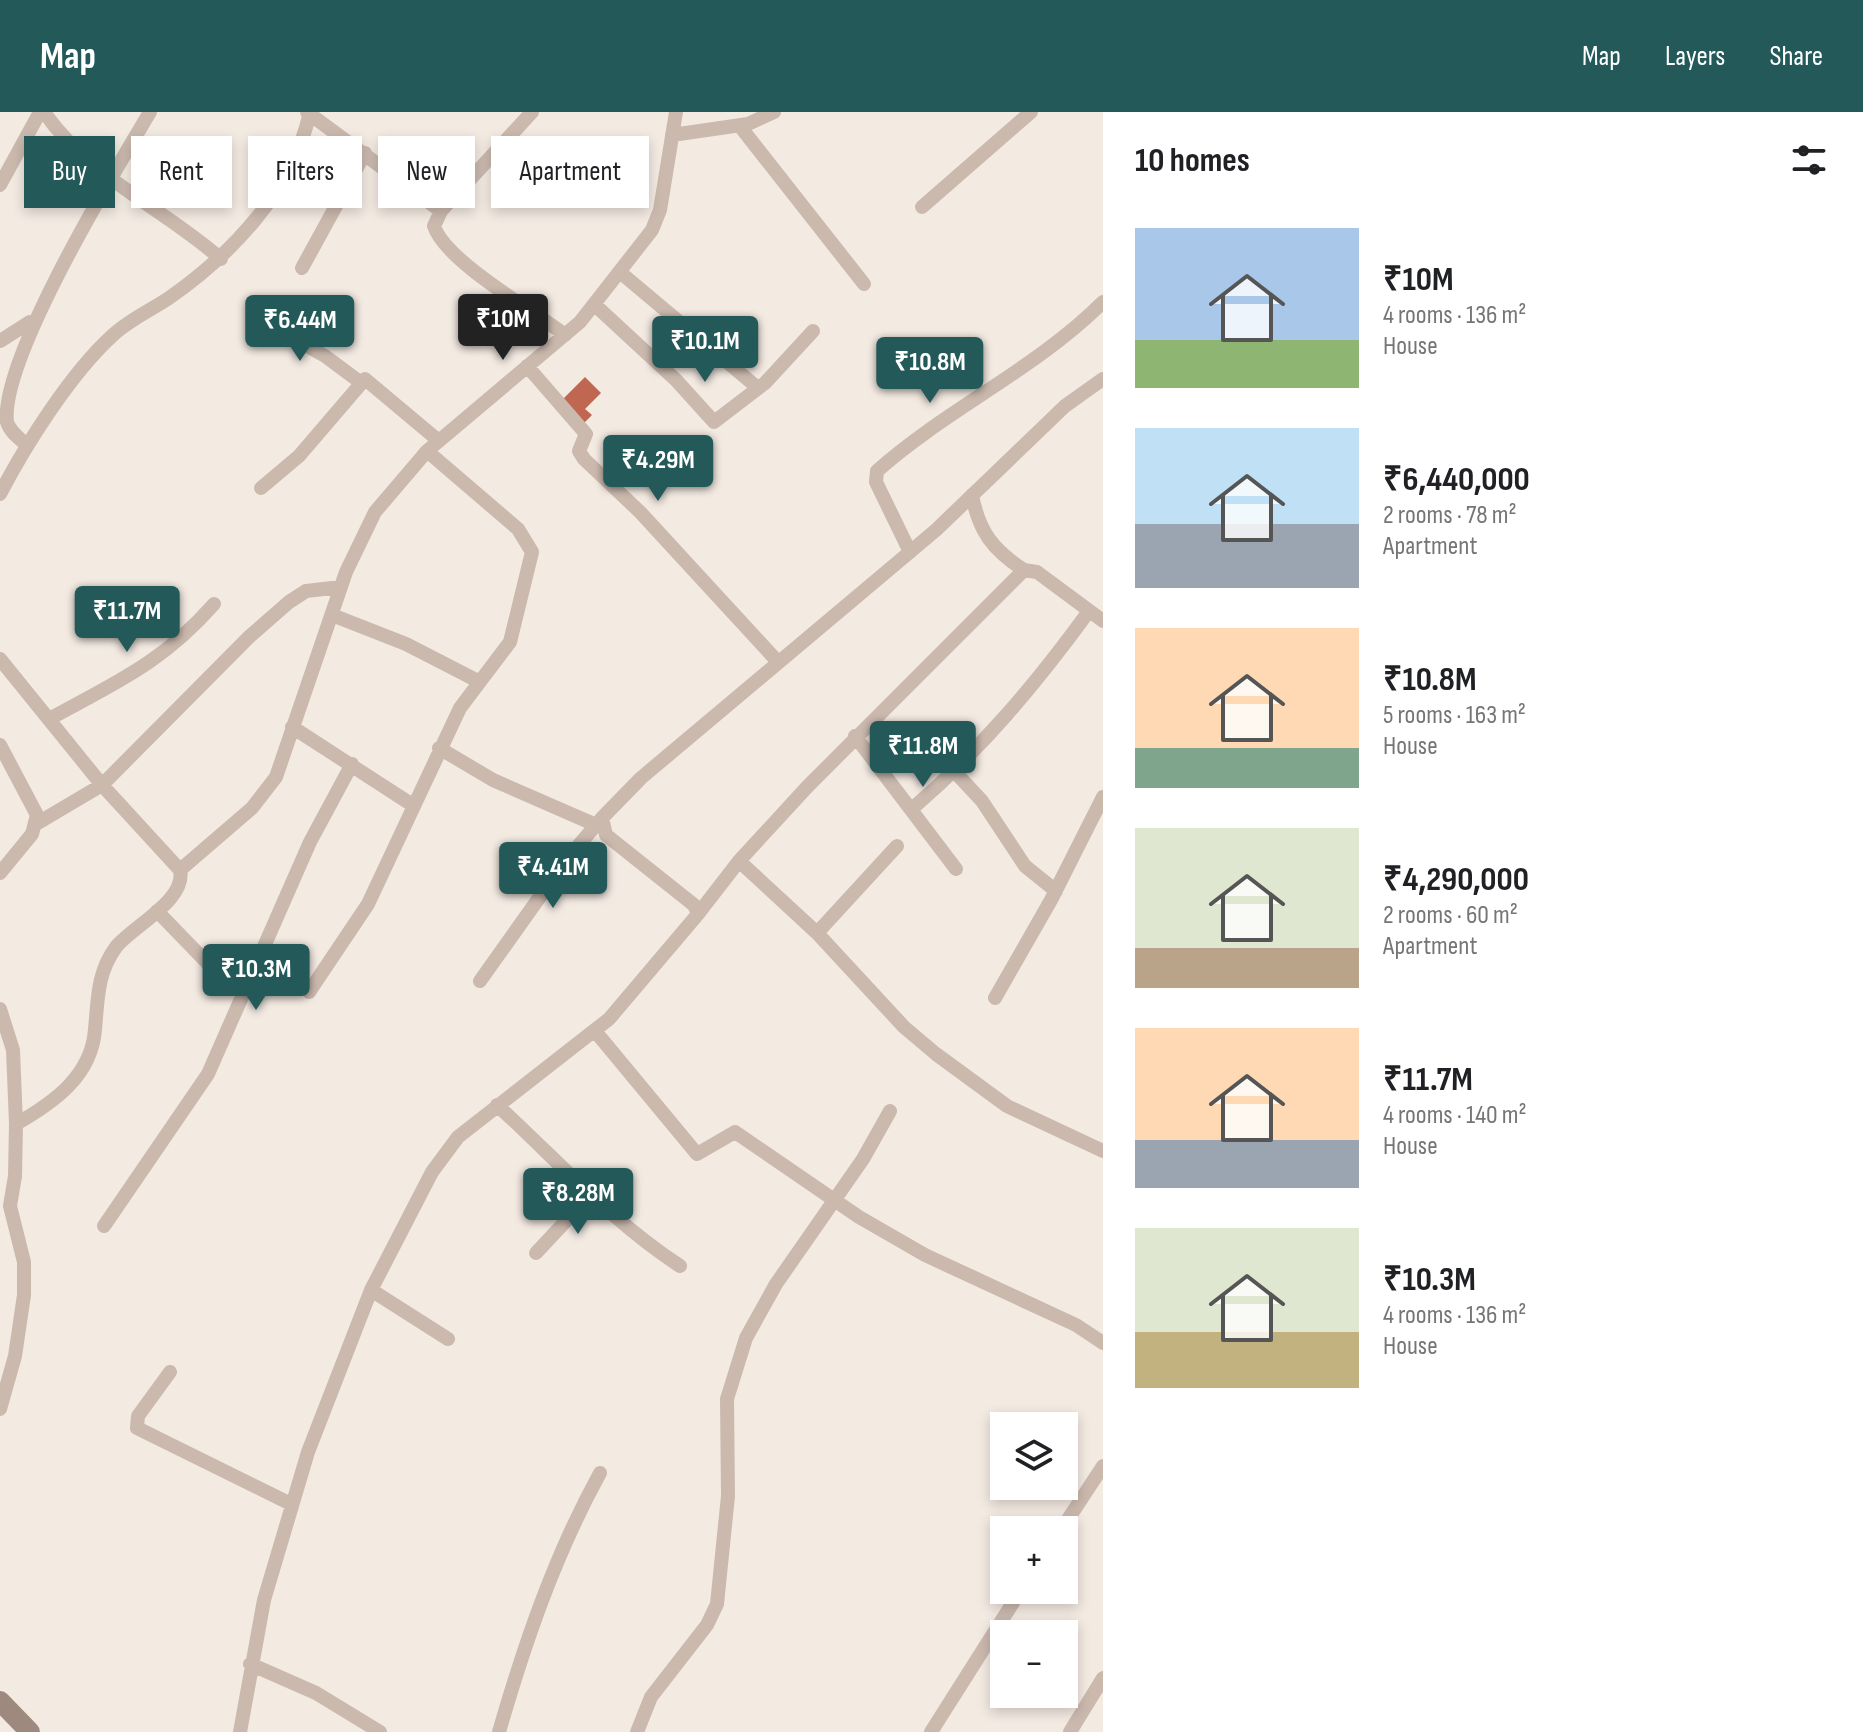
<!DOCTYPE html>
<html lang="en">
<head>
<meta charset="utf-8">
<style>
  :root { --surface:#fff; --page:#f2f2f2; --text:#202124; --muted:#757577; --accent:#235959 }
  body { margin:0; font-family:"Sofia Sans Condensed",sans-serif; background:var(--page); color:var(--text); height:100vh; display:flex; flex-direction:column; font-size:30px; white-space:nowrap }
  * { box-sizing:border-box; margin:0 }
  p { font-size:26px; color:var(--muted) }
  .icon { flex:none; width:44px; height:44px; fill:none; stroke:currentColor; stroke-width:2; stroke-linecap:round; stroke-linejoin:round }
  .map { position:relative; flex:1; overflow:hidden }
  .panel { display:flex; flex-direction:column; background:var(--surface); width:760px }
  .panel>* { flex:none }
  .top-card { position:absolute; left:24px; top:24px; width:760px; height:72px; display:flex; gap:16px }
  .tools { position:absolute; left:990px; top:1300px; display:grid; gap:16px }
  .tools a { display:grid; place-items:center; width:88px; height:88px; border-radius:0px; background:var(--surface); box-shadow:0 4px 12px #0003; font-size:40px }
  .price { position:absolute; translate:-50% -68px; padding:0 18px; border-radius:8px; background:var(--accent); color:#fff; font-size:26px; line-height:52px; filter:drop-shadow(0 2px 4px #0008) }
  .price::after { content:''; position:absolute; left:50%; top:48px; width:24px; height:18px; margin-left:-12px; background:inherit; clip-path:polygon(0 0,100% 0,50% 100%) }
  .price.selected { background:#222; color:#fff }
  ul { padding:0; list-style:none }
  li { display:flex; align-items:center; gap:24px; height:200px; padding:0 32px }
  li span { display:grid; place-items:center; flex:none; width:224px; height:160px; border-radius:0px; color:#555 }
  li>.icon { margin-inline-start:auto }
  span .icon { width:96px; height:96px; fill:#fffc; stroke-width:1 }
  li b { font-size:34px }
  h2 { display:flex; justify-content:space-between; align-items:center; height:96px; padding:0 32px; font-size:34px }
  .tag { padding:0 28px; border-radius:0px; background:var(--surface); box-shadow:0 4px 12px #0003; font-size:28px; line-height:72px }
  .tag.selected { background:var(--accent); color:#fff }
  header { display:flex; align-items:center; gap:48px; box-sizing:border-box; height:112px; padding:0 40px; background:var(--accent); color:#fff }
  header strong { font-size:38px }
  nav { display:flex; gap:44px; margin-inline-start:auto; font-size:28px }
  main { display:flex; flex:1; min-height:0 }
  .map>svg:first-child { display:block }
</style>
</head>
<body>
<header>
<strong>Map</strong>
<nav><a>Map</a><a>Layers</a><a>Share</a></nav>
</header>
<main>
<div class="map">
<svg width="1103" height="1620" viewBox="0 0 1103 1620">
  <rect width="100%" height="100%" fill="#f3eae2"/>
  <path fill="#c06752" d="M585,265L601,281L585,297L592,303L583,312L561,289Z"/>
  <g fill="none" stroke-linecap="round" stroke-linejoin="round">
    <path stroke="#cbb9ae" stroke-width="14" d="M44,0C89,65 163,96 221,147
      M307,0L441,99
      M532,0L441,99L434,114C445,149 534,199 565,223
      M739,13L864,172
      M672,23L748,12L774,0
      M0,73L40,0
      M922,95L1031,0
      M302,156L365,41
      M621,161L758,276
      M595,193L676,268L714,310L765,271L813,219
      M257,206L325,244L360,270
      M0,229L30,210
      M527,254L586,322L579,339L584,347L640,400L778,550
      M27,333C19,326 10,320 7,310C0,247 115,59 150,0
      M261,376L299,344L365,267L439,329
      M0,382C26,332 71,261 113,223C129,208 151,198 169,186C232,142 293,78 310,0
      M972,383C979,420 993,438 1024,458
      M910,440L876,370L877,359C948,296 1036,257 1103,190
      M332,503L406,532L478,569
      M0,547L102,673L180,758C187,788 133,814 116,835C97,861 98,887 95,917C92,964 53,991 16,1012L15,1064L10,1094L24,1150V1183L15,1244L0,1297
      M51,606C117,570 163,550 214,492
      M292,615L414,694
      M855,624L956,757
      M0,633L37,703L32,722L0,761
      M439,636L493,668L596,713
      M955,660L982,689L1025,754L1056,779
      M913,696C981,637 1036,572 1089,499
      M36,712L102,673L249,525L289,490L306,479L341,475
      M739,749L817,821L904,915L936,942L1007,994L1103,1039
      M180,758L252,696L276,665L346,460L375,400L427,339L580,210L652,118L660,98L676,0
      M157,799L216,860L243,882
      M698,802L739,749L808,674L1024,458L1037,460L1103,509
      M817,821L897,734
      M480,869L566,748L602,706
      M309,880L368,792L460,596L510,530L532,440L518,417L427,339
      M995,886L1051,788L1103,685
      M0,897L13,938L16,1012
      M595,919L697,1042L735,1020L859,1105L925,1143L1076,1213L1103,1231
      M497,993C557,1048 612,1110 680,1154
      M104,1114L208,962L310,730L352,652
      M536,1141L592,1081
      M371,1178L448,1227
      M170,1260L138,1304L137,1316L291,1392
      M1061,1418L1103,1354
      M250,1552L316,1581L380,1620
      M240,1620L264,1488L308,1340L371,1178L432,1060L458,1025L609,907L698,802L694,793L606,723L602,706L641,666L936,418L1065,294L1103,267
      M499,1620C525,1530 555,1443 600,1361
      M637,1620L651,1585L707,1513L717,1492L728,1384L727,1287L746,1226L776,1172L863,1047L890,999
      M931,1620L1021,1478
      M1070,1620L1103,1566"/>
    <path stroke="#9e897f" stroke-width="20" d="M0,1589L30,1620"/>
  </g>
</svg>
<div class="tools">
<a><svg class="icon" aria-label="layers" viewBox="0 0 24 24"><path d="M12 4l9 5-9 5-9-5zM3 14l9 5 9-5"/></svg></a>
<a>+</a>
<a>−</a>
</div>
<b class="price selected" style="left:503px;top:250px">₹10M</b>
<b class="price" style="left:300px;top:251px">₹6.44M</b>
<b class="price" style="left:705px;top:272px">₹10.1M</b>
<b class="price" style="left:930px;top:293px">₹10.8M</b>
<b class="price" style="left:658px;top:391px">₹4.29M</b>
<b class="price" style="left:127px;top:542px">₹11.7M</b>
<b class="price" style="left:923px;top:677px">₹11.8M</b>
<b class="price" style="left:553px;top:798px">₹4.41M</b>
<b class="price" style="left:256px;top:900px">₹10.3M</b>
<b class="price" style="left:578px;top:1124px">₹8.28M</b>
<div class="top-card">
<a class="tag selected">Buy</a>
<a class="tag">Rent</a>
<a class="tag">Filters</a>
<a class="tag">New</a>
<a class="tag">Apartment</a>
</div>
</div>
<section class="panel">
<h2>10 homes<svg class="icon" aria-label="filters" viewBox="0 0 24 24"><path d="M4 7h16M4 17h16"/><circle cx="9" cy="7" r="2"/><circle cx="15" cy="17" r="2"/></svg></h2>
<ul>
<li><span style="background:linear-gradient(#a9c7e8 70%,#8fb573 0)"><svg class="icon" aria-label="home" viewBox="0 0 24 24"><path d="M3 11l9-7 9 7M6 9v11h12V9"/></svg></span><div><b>₹10M</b><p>4 rooms · 136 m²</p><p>House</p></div></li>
<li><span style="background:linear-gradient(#bfe0f5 60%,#9aa5b1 0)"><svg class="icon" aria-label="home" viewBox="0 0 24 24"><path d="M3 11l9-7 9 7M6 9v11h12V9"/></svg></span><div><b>₹6,440,000</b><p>2 rooms · 78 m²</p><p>Apartment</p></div></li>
<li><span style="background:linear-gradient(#ffd9b3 75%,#7fa58c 0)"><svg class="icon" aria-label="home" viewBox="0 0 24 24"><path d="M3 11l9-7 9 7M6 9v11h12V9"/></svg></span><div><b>₹10.8M</b><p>5 rooms · 163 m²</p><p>House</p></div></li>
<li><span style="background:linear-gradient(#dfe7d0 75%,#b9a48a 0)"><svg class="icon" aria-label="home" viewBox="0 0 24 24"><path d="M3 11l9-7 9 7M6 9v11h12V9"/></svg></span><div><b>₹4,290,000</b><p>2 rooms · 60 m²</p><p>Apartment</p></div></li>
<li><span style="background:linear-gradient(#ffd9b3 70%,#9aa5b1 0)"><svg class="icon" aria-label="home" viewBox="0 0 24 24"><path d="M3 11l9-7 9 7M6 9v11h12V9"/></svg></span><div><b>₹11.7M</b><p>4 rooms · 140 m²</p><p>House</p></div></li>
<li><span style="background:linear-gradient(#dfe7d0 65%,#c2b280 0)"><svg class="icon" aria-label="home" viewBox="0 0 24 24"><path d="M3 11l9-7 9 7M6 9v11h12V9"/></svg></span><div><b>₹10.3M</b><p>4 rooms · 136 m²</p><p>House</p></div></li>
</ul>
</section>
</main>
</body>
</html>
